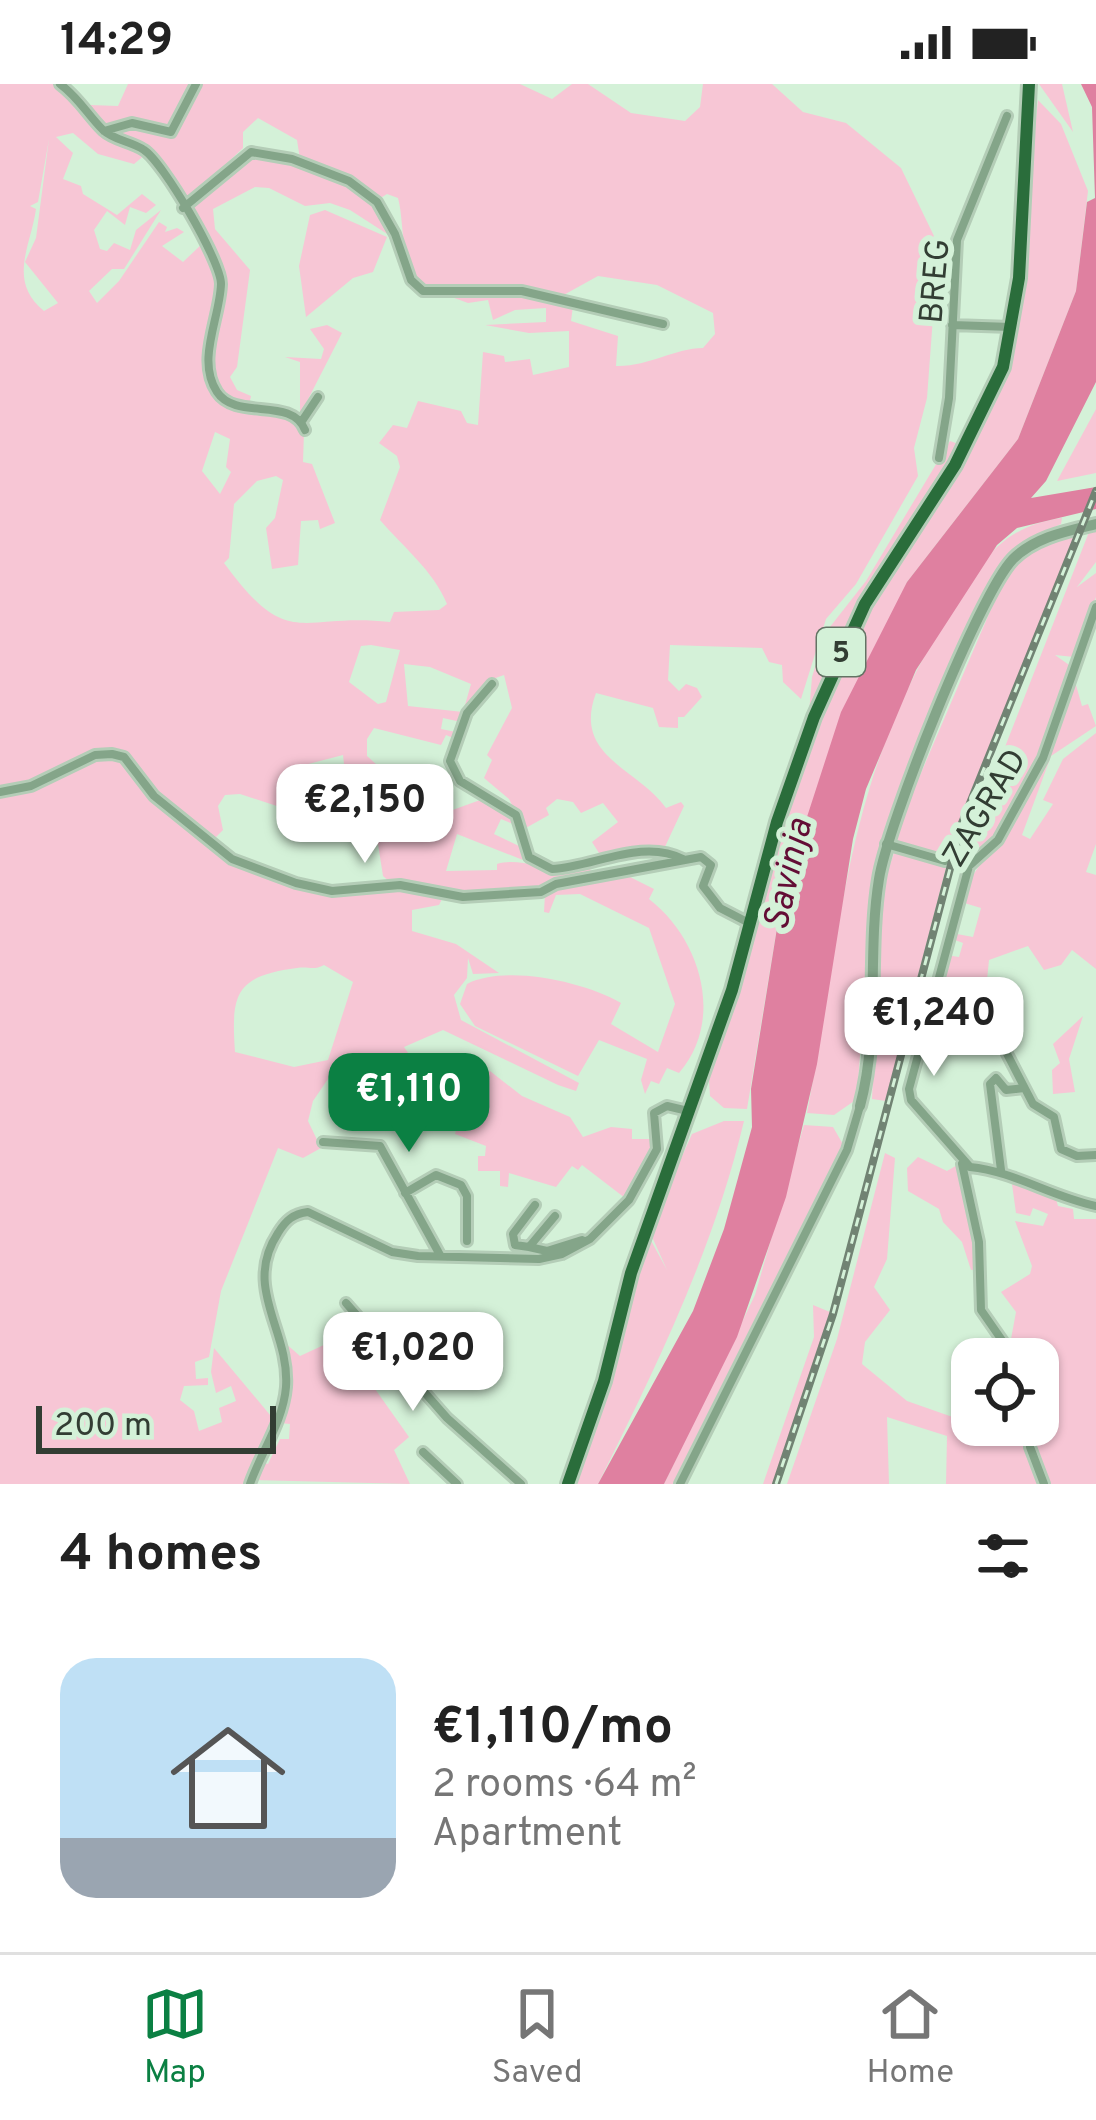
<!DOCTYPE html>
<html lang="en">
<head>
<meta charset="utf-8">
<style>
  :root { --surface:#fff; --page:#f6f6f6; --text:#222; --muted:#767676; --line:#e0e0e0; --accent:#0b8043 }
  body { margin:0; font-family:Overpass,sans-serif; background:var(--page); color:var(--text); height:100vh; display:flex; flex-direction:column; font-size:45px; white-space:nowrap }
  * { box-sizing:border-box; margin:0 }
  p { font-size:39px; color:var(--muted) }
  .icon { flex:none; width:66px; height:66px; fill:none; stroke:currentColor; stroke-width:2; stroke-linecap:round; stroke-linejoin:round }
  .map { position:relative; height:1400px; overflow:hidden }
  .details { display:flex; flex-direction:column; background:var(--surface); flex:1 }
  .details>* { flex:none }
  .fabs { position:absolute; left:951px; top:1254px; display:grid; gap:24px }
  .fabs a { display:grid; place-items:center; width:108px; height:108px; border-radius:24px; background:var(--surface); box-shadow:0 3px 9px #0004; font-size:60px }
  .scale { position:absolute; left:36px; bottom:30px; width:240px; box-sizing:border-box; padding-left:12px; border:6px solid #323d33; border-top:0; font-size:33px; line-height:42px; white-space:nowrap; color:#323d33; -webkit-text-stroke:9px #d4f1d8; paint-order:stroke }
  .price { position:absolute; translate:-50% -102px; padding:0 27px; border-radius:24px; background:#fff; color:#222; font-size:39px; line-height:78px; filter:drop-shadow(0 3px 6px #0008) }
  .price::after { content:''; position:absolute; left:50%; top:72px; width:36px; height:27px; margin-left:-18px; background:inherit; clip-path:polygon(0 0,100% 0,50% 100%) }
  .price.on { background:var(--accent); color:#fff }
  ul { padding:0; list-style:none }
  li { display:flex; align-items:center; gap:36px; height:300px; padding:0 60px }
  li span { display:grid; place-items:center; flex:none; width:336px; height:240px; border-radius:36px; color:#555 }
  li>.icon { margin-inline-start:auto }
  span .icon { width:144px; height:144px; fill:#fffc; stroke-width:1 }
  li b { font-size:51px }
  h2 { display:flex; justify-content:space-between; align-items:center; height:144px; padding:0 60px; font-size:51px }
  .status { display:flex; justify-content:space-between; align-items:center; height:84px; padding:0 60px; background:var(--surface); direction:ltr }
  .status svg { height:33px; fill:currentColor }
  .menu { display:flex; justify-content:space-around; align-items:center; height:168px; border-top:3px solid var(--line); background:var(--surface); font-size:33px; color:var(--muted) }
  .menu a { display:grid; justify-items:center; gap:6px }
  .menu .on { color:var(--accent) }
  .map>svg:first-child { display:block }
</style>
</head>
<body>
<div class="status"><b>14:29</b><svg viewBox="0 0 49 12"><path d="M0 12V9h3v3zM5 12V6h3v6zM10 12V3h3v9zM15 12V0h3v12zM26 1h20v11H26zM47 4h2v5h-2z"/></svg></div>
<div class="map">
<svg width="1096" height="1400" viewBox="0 0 1096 1400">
  <rect width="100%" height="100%" fill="#d4f1d8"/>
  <path fill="#f7c6d5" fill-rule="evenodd" d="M0,0H54L84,21L98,48L146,70L134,80L98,70L73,49L56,53L73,69L63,95L81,102L83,110L117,131L142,110L156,121L146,129L130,123L125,141L107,127L94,146L100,165L107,167L114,159L130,166L136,146L161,126L124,185H112L89,207L97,219L119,197L159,138L167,143L165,148L177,144L184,148L162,162L183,178L203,159C232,211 198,236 208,282C210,294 219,307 224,318L281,330L304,348L303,378L312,380L335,439L320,445L318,436L301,437L298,481L272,485L266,444L275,434L283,396L276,392L257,397L234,420L229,474L224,479C290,569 299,528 390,538L394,528L439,526L447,520C433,486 403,463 380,436L400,383L397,372L379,359L393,341L407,344L418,317L461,327L467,339L478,341L483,268L504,272L505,278L530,275L533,291L569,283V247L529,249L485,241L546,238V224L515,226L493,236L488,216L468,219L446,211L510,208L573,222L571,237L618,252L616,282C648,283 675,264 703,264L715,250L713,229L657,201L598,192L560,213L519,204L426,206C398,181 405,138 398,114L387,110L379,115L300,75L297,56L258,34L243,48V64L186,118L150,66L116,48C139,40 157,55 177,48L200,0H520L552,15L572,0H588L631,29L685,37L700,23L703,0H772L803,28L846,39L901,84L934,152L933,178L937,179L927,314L914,364L918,392L856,500L826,535L801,615L783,598L782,581L769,578L762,564L670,561L668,596L679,607L686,600L697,604L702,613L684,633H678V644L659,643L653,624L596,609C572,673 638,684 666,724L681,718L684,722L663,767L599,769L592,758L618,738L603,719L581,729L573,718L557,715L546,724L549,731L524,745L509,715L484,694L492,676L487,671L512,624L504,591L490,596L461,638L443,634L441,645L456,648L453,654L446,651L441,661L374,644L367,655V672L386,689L381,734L422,737L483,715L514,732L520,743L501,735L494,750L519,762L523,776L457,750L446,787L497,786V780C523,772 552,792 589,781L592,791C522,811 462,811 391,799L383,792L378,760L361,763L350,735L343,671L293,684L289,726L240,710L225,711L218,722L223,746L212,757L155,708L128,672L114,665C75,665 39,699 0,705ZM49,55L36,154L25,178L58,219L44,227C7,197 31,162 36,125L30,122L38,118ZM215,348L230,355L226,383L231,388L220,410L202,387ZM371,561L400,566L386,618L378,620L349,598L361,562ZM404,580L430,583L471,600L463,628L408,622Z
    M128,0H194L169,45L137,36L103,44L90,21L118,22Z
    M1039,0H1062L1073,48Z
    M1038,16L1061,40L1088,107L1076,207L1018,355L907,498L783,807L747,1025L724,1024L710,1012L709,996L748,878L783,741L846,571L911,451L977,355L1011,276Z
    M254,68C312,84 368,98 395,155L350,126L330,119L305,122L269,104L255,103L213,125L215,145L250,186L237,283L230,293L237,306L251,312L249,321L221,312C199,272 229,236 223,196C220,174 199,145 189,125Z
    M325,126L387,153L373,188L353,194L306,233L299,182L310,131Z
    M327,241L342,249L300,331V278L285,273L321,275L324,265L310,245Z
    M1096,325V389L1057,397Z
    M950,357L961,361L874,493L809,629L812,593L826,548L866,497Z
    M1062,434L1061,440L1026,456L991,498L886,740L872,796L857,1015L834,1031L807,1029C843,842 843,699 949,530C981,479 999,443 1062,434Z
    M1096,446V478L1077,503L1096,489V513L1078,567L1074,573L1055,571L1072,583C1051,653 1024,726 971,777L960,778L1089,448Z
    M1075,450L948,774L899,759L895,750L1000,504C1019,473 1040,458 1075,450Z
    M1074,594L1082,622L1088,620L1096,642L1051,672L1022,751L1030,755L1053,720L1043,716L1063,675L1096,649V760L1086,788L1096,791V885L1072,866L1061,881L1044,886L1028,862L989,876L987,896L996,922L982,948L964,952L950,939L949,919L956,901L940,895L946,871L959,873L963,859L955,856L957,850L973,853L981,824L961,818C972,782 997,764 1016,733C1043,689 1058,642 1074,594Z
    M95,674L122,675C172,739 244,801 330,809C373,812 395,801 442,815L439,821L412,826V847L456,860L499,889L473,890L468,874L467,894L454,911L461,936L579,999L576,1007L558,1001L443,946L404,963L432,1003L418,1006L343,973L313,1017L308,1037L321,1064L303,1074L278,1064L221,1207L209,1273L195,1278L196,1295L208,1294V1301L184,1302L180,1316L194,1327L199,1347L222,1338L219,1324L236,1317L231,1302L216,1309L211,1288L214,1264L275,1337L248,1400H0V711ZM324,881L353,898L328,976L294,983L235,968C231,910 235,892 297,884C309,882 313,887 324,881Z
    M895,766L947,780L886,1017L872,1015L882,804Z
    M628,792L654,805L649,815C701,855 725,936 679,989L667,984L659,1000L651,997L645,1010L641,996L647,975L599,956L578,992L475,942L460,920L467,900C506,880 585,898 621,919L611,940L658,968L675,920L649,844L580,810L556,811L549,829L544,828L545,810L559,802Z
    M1083,932L1069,975L1075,1008L1053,1010L1052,986L1060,979L1053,960Z
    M490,987L522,1012L570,1033L583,1053L611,1043L632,1045V1055H653V1066L625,1114L582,1081L578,1086L572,1082L556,1103L509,1089L508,1103L500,1102V1087H478V1072H485L486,1062L455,1050L471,997Z
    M724,1037H744C713,1167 657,1281 598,1400H575L592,1357L648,1151L667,1186L649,1146L692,1050Z
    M804,1041L833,1043L844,1062C791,1169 728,1286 675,1400H664L755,1211Z
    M885,1069L895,1074L887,1175L874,1203L890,1226L865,1258L862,1280L907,1317L1018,1356V1341H1038V1275H1008L1016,1267L1011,1255L1016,1228L1001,1208L1030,1190L1032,1182L1015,1137L1043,1142L1048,1130L1033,1124L1030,1132L1016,1129L1012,1100L1056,1115L1058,1122L1073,1125L1074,1135H1096V1400H946L947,1352L887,1333L889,1400H787L837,1255Z
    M918,1073L947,1087L959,1080L977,1157L978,1185L971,1186L962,1158L943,1138L939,1125L908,1107L907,1084Z
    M813,1221L830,1228L775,1400H763L814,1253Z
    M339,1254L409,1353L394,1366L410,1400L253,1396L261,1378L268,1380L280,1355H289L290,1340L280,1339L288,1286L284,1258L300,1272Z"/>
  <path fill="#df80a0" d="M1081,0H1096V298L1046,397L1031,414L1096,403V425L1017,444L997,461L916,586L866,705L853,755L817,980L786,1113L737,1253L664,1400H598L693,1227L724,1145L752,1043L751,1005L783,807L841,628L907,498L1018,355L1076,207L1087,118L1095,114L1092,23Z"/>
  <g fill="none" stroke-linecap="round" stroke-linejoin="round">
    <defs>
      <path id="minor" d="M60,0C79,14 87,30 103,46C115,57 131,57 144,66C163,78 221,177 221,200C220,234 196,276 217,308C236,337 292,312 305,346
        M104,47L132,39L171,48L196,0
        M183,124L251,68L292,75L349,97L377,118L395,150L411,196L423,207H522L663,240
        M952,241L1011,243
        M302,337L318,313
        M939,374L949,314L957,156L1007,32
        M1096,523L1043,674L998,756L969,782L909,1005L911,1016L970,1083C1013,1087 1052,1113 1096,1122
        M492,600L467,629L450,677L460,697L516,731L529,773L552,785C594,783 642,754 683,775
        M0,708L31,702L95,671L112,670L124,673L154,712L232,775L296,799L332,807L400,801L463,813L541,808L556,800L701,773L711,781L703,802L720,824L751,840
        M886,760L945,777
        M1004,964L1033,1020L1054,1033L1061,1065L1077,1072L1096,1071
        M323,1058L380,1062L440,1171
        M962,1080L979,1158L981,1226L1015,1275
        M1001,1086L990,1000L996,994L1006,1006L1024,1004
        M405,1109L436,1091L461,1101L467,1112V1157
        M555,1132L529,1163L547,1167L582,1156
        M529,1163L515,1161L513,1150L535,1121
        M346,1219L447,1334L521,1400
        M1030,1341V1363L1044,1400
        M423,1368L457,1400
        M250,1400C261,1368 283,1338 286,1303C290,1246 242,1204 278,1149C286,1136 293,1130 308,1128L392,1168L418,1172L539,1175L562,1170L590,1155L629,1116L657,1065L654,1029L667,1022L688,1027
        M680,1400L847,1066L860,1022"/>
      <path id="tertiary" d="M860,1022C880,948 867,869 879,795C887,742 979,510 1013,475C1035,453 1067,447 1096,440"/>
      <path id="primary" d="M568,1400L604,1297L631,1189L732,906L777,738L814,633L865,520L955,381L1003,283L1019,194L1029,0"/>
    </defs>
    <use href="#minor" stroke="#b4cdb7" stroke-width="14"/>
    <use href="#tertiary" stroke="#b4cdb7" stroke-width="16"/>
    <use href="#primary" stroke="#b4cdb7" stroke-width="18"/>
    <use href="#minor" stroke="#84a589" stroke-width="8"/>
    <use href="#tertiary" stroke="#84a589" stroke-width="10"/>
    <use href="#primary" stroke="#2a6d3b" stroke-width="12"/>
    <defs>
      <path id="rail" d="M776,1400L833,1230L962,739L1096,407"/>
    </defs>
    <use href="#rail" stroke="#718373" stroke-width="8"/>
    <use href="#rail" stroke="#d4f1d8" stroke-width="3" stroke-dasharray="9" stroke-linecap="butt"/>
  </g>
  <g text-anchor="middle" stroke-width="12" stroke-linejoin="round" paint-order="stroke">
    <rect fill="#d4f1d8" stroke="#637364" stroke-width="3" x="817" y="544" width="48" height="48" rx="9"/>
    <g font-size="30" font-weight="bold" fill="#323d33">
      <text x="841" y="578">5</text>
    </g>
    <g font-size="33" fill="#323d33" stroke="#d4f1d8">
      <text transform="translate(933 197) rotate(-85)" y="12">BREG</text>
      <text transform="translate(983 723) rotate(-59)" y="12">ZAGRAD</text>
    </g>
    <g font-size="36" font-style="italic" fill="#630d35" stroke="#d4f1d8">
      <text transform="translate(786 790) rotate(-77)" y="13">Savinja</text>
    </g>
  </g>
</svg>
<div class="fabs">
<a><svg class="icon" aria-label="locate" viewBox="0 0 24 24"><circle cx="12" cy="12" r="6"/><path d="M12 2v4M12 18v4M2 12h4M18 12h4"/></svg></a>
</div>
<div class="scale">200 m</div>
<b class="price" style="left:365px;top:782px">€2,150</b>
<b class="price" style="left:934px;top:995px">€1,240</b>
<b class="price on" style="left:409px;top:1071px">€1,110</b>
<b class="price" style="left:413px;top:1330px">€1,020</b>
</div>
<section class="details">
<h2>4 homes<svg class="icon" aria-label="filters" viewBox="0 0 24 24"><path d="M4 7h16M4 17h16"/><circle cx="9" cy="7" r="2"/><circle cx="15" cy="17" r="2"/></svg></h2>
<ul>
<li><span style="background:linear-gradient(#bfe0f5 75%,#9aa5b1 0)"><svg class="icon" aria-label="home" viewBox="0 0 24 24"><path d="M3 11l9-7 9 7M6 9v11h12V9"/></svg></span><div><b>€1,110/mo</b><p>2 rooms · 64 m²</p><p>Apartment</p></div></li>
</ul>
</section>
<nav class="menu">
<a class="on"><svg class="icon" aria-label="map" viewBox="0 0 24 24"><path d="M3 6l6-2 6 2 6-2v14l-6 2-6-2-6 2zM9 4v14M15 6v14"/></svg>Map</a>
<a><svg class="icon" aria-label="saved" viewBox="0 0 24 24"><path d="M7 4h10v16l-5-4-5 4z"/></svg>Saved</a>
<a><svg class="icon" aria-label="home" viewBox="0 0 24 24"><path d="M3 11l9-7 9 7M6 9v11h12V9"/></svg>Home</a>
</nav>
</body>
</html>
